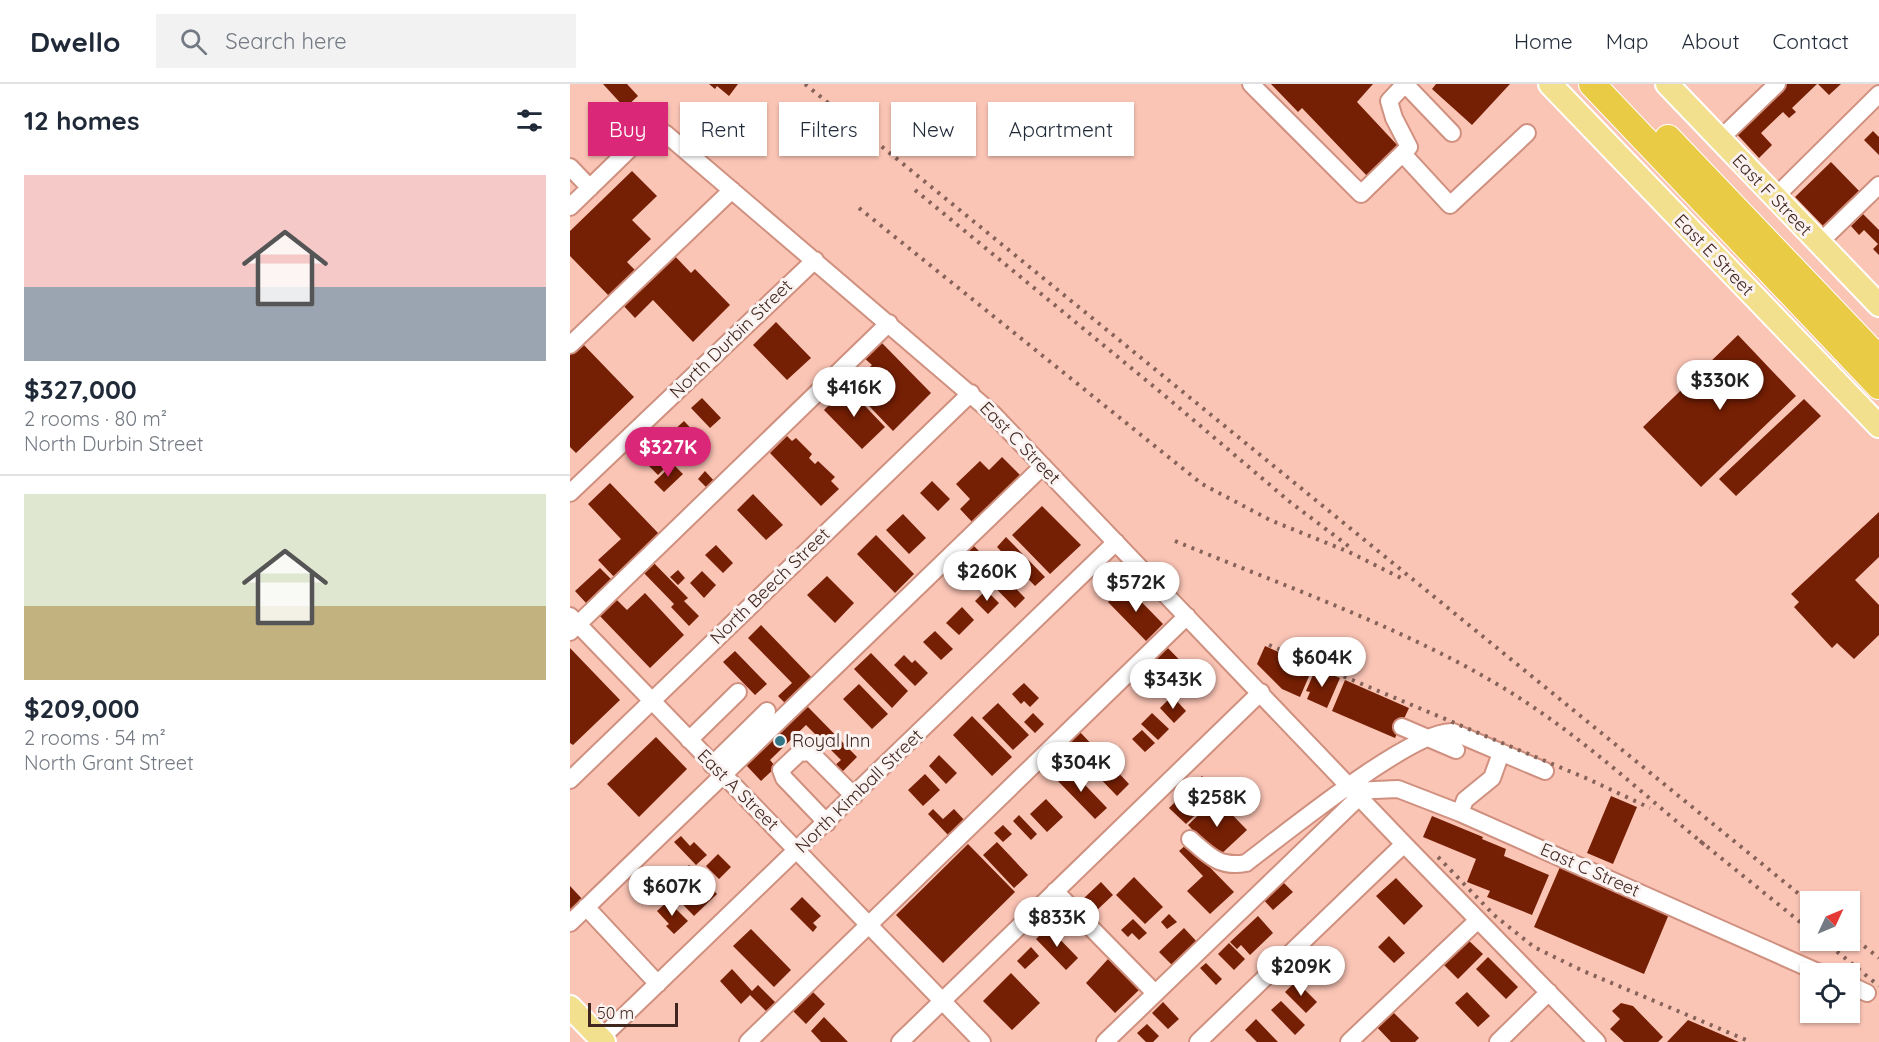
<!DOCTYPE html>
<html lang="en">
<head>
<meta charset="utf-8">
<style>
  :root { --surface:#fff; --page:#f2f2f3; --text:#1f2937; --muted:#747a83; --line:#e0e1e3; --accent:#db2777 }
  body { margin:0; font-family:Quicksand,sans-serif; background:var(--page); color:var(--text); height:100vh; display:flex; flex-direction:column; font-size:22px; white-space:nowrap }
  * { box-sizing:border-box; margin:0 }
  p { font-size:20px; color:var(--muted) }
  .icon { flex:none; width:33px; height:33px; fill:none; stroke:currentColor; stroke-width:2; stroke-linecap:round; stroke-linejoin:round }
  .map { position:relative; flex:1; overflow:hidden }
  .sheet { display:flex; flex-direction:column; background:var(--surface); width:570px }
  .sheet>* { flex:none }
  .hud { position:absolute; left:18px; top:18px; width:570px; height:54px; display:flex; gap:12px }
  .needle { width:39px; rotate:46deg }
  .tools { position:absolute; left:1230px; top:807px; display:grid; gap:12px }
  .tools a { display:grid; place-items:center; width:60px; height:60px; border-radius:0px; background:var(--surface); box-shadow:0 2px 4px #0004; font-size:30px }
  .scale { position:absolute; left:18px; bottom:15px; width:90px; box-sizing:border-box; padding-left:6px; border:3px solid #40261f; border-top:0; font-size:16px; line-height:21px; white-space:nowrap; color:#40261f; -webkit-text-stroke:4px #faf3f1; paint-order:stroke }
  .price { position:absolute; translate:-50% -51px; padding:0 14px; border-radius:21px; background:#fff; color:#222; font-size:20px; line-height:39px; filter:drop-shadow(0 2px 3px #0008) }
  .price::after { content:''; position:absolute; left:50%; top:36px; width:18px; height:14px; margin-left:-9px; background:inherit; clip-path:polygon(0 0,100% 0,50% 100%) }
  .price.current { background:var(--accent); color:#fff }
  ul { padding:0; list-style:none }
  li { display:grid; align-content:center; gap:12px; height:318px; padding:0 24px }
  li+li { border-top:2px solid var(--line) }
  li span { display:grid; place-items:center; height:186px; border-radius:0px; color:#555 }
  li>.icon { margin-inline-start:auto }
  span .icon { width:108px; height:108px; fill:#fffc; stroke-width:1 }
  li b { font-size:26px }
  h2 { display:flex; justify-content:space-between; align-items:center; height:72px; padding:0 24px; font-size:26px }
  .chip { padding:0 21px; border-radius:0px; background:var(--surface); box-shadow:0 2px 4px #0004; font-size:21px; line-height:54px }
  .chip.current { background:var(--accent); color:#fff }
  header { display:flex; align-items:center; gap:36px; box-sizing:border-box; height:84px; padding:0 30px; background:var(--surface); border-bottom:2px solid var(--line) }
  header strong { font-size:28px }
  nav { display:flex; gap:33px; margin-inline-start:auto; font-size:21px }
  .search { width:420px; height:54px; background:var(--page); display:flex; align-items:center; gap:15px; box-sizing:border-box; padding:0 21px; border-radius:0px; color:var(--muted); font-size:22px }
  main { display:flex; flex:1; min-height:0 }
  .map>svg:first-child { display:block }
</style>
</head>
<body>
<header>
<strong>Dwello</strong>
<div class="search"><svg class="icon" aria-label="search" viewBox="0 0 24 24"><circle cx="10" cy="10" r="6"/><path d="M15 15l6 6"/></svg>Search here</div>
<nav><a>Home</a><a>Map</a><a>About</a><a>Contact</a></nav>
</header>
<main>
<section class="sheet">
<h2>12 homes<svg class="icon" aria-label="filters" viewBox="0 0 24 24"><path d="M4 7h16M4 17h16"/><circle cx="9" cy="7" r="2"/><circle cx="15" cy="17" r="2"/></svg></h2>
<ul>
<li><span style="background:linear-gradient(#f6c9c9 60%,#9aa5b1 0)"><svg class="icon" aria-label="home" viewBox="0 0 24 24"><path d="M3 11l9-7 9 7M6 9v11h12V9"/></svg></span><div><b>$327,000</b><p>2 rooms · 80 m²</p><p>North Durbin Street</p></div></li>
<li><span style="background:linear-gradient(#dfe7d0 60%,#c2b280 0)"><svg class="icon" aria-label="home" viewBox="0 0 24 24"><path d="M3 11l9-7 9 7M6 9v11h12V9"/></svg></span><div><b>$209,000</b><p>2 rooms · 54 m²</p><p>North Grant Street</p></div></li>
</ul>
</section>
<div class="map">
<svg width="1309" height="958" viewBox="0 0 1309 958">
  <rect width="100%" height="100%" fill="#fbc5b6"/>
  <path fill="#751f04" d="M33,0H57L68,12L55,24Z
    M139,0H168L159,12L147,2L145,5Z
    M701,0H803L787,18L829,63L798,93L732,24L728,28Z
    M866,0H940L902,41L862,5Z
    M1213,0H1247L1222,24L1226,28L1219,34L1213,28L1191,49L1202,61L1189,74L1164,47Z
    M1248,0H1271L1259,11Z
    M1303,47L1309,53V71L1294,56Z
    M1261,78L1293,111L1257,146L1225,113Z
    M62,87L87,112L62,136L81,155L57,178L67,188L41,214L0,172V147Z
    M1293,130L1309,146V171L1303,165L1308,160L1294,146L1289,151L1281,142Z
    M102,169L121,189L125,185L160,221L123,258L83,216L65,234L51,219Z
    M206,238L241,274L217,296L183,261Z
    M1168,251L1226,312L1131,403L1073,343Z
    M310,257L361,309L323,347L280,302L302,281L293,273Z
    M11,258L64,313L6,369L0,363V269Z
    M277,303L315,343L292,365L254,326Z
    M132,314L151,334L140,344L121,324Z
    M1234,315L1251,332L1166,412L1149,395Z
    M114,337L129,353L117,365L102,348Z
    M217,352L222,357L226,354L242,370L239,374L245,380L248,377L265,393L261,397L269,405L251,422L200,369Z
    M81,366L90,375L94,371L100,379L88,391L72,375Z
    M432,373L453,394L403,439L390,425L400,415L386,400L410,377L419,386Z
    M103,380L113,390L94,408L84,398Z
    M135,387L146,399L139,406L128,395Z
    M362,397L380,415L368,427L350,409Z
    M40,399L90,451L47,496L28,476L51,455L18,420Z
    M183,410L213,441L196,456L167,426Z
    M472,422L511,461L480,490L442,451Z
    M1309,428V473L1285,496L1309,521V551L1284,575L1267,559L1262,564L1224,523L1229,518L1221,510Z
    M333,430L356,454L339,470L316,446Z
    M306,451L344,490L325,509L287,470Z
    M436,453L475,493L465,502L427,463Z
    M402,460L455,514L445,524L401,479L390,489L382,481Z
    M146,461L163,479L153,489L135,471Z
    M81,476L118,514L114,517L129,532L119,542L101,523L104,520L71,486Z
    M30,484L42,496L17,520L5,507Z
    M108,486L115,494L108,501L100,493Z
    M132,487L146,501L134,514L120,499Z
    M257,492L284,519L265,539L237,511Z
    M555,501L593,540L576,557L538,518Z
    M416,506L429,519L418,530L405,517Z
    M75,509L114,551L80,584L27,529L44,513L57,526Z
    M392,523L404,536L389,551L376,539Z
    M191,541L246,598L220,624L208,612L222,599L178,554Z
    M365,547L383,565L371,576L353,558Z
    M595,561L626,593L610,608L579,577Z
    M695,562L743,583L730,613L712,605L687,580Z
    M0,564L50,616L3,661L0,659Z
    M165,567L197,600L185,611L153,578Z
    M301,569L338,607L322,624L284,585Z
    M334,571L342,579L345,576L358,589L345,602L324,581Z
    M746,584L770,594L757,624L737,615L740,608L736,607Z
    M775,596L839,624L825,654L762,627Z
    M454,599L469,614L460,623L454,617L451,620L442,610Z
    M289,600L318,630L302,645L273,615Z
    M605,615L616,627L604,639L590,624L598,616L601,618Z
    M428,619L459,651L443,666L412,634Z
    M237,622L287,673L270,690L263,683L271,676L236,641L200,676L206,683L191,697L176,681Z
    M463,629L474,640L465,649L454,638Z
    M582,629L599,645L588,656L571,640Z
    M402,632L442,673L422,692L383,651Z
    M572,646L585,659L575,668L562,655Z
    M510,648L559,700L547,712L497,660Z
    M86,653L117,685L69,733L37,700Z
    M369,671L387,689L376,700L359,682Z
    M497,682L537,724L525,735L485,694Z
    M355,690L370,706L353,722L338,706Z
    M632,692L648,709L616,740L599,724Z
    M1041,712L1067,723L1043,780L1017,769Z
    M646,714L677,746L648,773L618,741Z
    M476,715L493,733L477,748L460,730Z
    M363,725L373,735L384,725L396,738L380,753L358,730Z
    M449,731L467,750L461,756L443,737Z
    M862,732L913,753L912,755L936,765L934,772L979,791L962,831L917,813L920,807L897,798L906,775L853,753Z
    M433,741L442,750L433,758L424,749Z
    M111,752L120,762L124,758L137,771L126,781L104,758Z
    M427,758L458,791L444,804L413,771Z
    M398,760L445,808L373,879L326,831Z
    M617,760L664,808L640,830L617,807L633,792L609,767Z
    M148,770L161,783L149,795L136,782Z
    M119,781L147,810L124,832L96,803Z
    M990,783L1099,830L1074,890L964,843Z
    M564,793L593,823L575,840L546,811Z
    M826,794L853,822L834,841L806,812Z
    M710,795L723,808L703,826L691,813Z
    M531,798L543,811L526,827L514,814Z
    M0,802L15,818L0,832Z
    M232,813L251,832L243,839L247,843L243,848L220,825Z
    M98,817L118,837L104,850L96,842L99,840L87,827Z
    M599,830L607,838L597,845L591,838Z
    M688,832L703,849L680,871L671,861L667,865L660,858Z
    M563,835L577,849L569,856L562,849L558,853L551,846Z
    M478,843L508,874L496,886L466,855Z
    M614,844L629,860L604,883L589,868Z
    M181,845L221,886L204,903L163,862Z
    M819,852L835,869L824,879L808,863Z
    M895,853L913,870L888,895L870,877Z
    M659,859L675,875L664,886L648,870Z
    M461,863L469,872L455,885L447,877Z
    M918,873L948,903L936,915L906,885Z
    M538,875L569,906L545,929L516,899Z
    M636,879L652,895L646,901L630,884Z
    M162,885L182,907L188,901L207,920L198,929L180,911L171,920L150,897Z
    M441,889L470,919L442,946L413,917Z
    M726,897L747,918L736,929L715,908Z
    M242,907L255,920L236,940L222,926Z
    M897,908L920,932L908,943L885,919Z
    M711,917L735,941L725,951L701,926Z
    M593,918L609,935L598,945L582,929Z
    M1051,919L1063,922L1093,953L1088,958H1054L1040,945L1050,935L1042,927Z
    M820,925L849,954L845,958H821L804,940Z
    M254,933L278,958H251L241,947Z
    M686,935L708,958H687L675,946Z
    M1118,936L1169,958H1097Z
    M577,940L589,952L583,958H576L567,949Z"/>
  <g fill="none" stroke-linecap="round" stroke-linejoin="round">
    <defs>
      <path id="minor" d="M681,0L791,110L839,63L824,34L819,17L833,2
        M835,0L882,49
        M1149,56L1207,0
        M833,70L880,121L957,49
        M0,83L20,104
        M1204,114L1309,10
        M0,123L74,51L85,47L96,50L422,329L834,760L1027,958
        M1249,159L1309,101
        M0,261L162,106
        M0,409L245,176
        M0,532L412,958
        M0,548L319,239
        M832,643L886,666
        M119,656L168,608
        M142,681L197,627
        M0,696L401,309
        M782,707L828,705L890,729L1252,890
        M890,729L895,716L922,694L931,669
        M257,739L214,694L211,686L229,669L240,668L284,712
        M620,755C639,772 650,784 676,779C712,752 844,644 883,648L975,687
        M485,807L585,909
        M16,823L88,900
        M0,839L473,382
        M1280,901L1297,909
        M27,958L546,458
        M178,958L617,532
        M330,958L691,608
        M535,958L789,713
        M628,958L834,760
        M779,958L908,836
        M928,958L979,908"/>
      <path id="major" d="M980,0L1309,342
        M1097,0L1309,221
        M0,923L34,958"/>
      <path id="highway" d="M1022,0L1309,302
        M1098,54L1309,275"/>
    </defs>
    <use href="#minor" stroke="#d0907f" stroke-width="20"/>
    <use href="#major" stroke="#fff" stroke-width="26"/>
    <use href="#highway" stroke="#fff" stroke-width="28"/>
    <use href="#minor" stroke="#fff" stroke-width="16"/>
    <use href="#major" stroke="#f2e08f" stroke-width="22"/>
    <use href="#highway" stroke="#e9cb45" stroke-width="26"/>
    <path stroke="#866258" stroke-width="4" stroke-dasharray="3 6" stroke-linecap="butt" d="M235,0L1240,819
      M345,106L594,311L720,418L781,464
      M289,124L632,400L700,436L779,468L833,495
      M605,457C721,505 859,552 963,623C1024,664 1079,715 1136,762
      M699,561L1018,695L1080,724
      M1130,757L1240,846
      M868,773L924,831L964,863L1011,886L1181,958
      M1280,851L1309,874
      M1253,856L1309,902"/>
  </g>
  <circle fill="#337787" stroke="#faf3f1" stroke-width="2" cx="210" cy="657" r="6"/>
  <g text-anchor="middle" stroke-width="6" stroke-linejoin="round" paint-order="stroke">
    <g font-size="18" fill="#40261f" stroke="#faf3f1">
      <text transform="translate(1202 111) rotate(46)" y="6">East F Street</text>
      <text transform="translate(1144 171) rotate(46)" y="6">East E Street</text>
      <text transform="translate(161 255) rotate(-44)" y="6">North Durbin Street</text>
      <text transform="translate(450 359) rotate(46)" y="6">East C Street</text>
      <text transform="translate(200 502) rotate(-44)" y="6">North Beech Street</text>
      <text transform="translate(168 706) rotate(45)" y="6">East A Street</text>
      <text transform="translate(289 707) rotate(-44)" y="6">North Kimball Street</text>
      <text transform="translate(1020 786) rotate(24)" y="6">East C Street</text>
    </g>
    <g font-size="18" fill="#40261f" stroke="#faf3f1" text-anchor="start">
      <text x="222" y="663">Royal Inn</text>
    </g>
  </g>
</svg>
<div class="tools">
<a><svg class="needle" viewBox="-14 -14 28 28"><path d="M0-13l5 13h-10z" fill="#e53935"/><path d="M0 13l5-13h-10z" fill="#747a83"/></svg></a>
<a><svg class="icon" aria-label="locate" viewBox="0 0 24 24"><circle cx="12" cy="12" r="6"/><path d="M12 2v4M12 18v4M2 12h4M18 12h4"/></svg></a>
</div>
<div class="scale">50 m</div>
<b class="price" style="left:1150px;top:327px">$330K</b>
<b class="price" style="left:284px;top:334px">$416K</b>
<b class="price current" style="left:98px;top:394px">$327K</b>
<b class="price" style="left:417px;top:518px">$260K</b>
<b class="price" style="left:566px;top:529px">$572K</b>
<b class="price" style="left:752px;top:604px">$604K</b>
<b class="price" style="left:603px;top:626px">$343K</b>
<b class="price" style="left:511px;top:709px">$304K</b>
<b class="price" style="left:647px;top:744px">$258K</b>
<b class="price" style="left:102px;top:833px">$607K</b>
<b class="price" style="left:487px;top:864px">$833K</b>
<b class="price" style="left:731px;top:913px">$209K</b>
<div class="hud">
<a class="chip current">Buy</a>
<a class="chip">Rent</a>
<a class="chip">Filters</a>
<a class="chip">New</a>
<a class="chip">Apartment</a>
</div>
</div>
</main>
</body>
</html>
